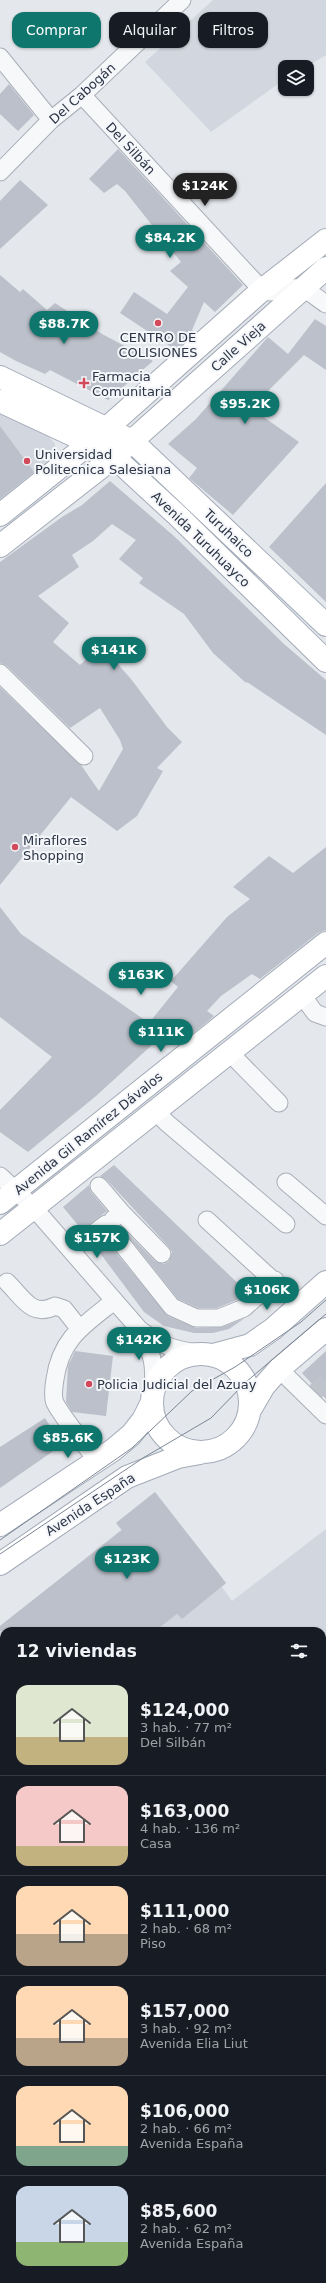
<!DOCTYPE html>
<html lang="es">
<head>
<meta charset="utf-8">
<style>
  :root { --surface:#171b24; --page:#242831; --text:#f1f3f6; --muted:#9ea1a6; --line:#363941; --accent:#0f766e }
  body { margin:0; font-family:"DejaVu Sans",sans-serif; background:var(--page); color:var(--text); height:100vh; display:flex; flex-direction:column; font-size:15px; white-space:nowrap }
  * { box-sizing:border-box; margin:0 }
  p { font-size:13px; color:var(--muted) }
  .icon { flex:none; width:22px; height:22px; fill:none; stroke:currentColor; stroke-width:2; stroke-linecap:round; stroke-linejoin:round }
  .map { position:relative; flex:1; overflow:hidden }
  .details { position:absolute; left:0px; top:1627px; width:326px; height:656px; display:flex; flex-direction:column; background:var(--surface); border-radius:12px 12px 0 0; box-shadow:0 1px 3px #0004 }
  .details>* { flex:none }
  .hud { position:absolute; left:12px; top:12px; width:302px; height:36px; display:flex; gap:8px }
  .fabs { position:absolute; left:278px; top:60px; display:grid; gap:8px }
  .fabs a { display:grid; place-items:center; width:36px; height:36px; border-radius:8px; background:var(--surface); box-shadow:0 1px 3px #0004; font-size:20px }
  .price { position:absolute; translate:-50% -34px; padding:0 9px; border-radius:14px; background:var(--accent); color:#fff; font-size:13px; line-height:26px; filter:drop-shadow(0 1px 2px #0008) }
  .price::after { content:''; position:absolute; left:50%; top:24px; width:12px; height:9px; margin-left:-6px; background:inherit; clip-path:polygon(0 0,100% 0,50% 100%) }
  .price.on { background:#222; color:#fff }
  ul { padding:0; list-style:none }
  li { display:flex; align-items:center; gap:12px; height:100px; padding:0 16px }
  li+li { border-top:1px solid var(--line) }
  li span { display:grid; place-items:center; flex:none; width:112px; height:80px; border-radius:12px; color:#555 }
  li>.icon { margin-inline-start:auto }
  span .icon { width:48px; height:48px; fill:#fffc; stroke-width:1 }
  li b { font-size:17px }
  h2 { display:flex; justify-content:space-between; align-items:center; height:48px; padding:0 16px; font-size:17px }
  .tag { padding:0 14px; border-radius:12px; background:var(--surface); box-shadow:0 1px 3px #0004; font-size:14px; line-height:36px }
  .tag.on { background:var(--accent); color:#fff }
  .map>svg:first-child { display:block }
</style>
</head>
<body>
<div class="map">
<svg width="326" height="2283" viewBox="0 0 326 2283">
  <rect width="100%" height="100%" fill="#e4e7ec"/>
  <path fill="#d2d6de" d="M213,0H326V55L306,67H285V79L211,132L145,62Z
    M0,414L47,434L55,444L52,467L0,507Z
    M155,1492L226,1583L222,1587L232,1601L326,1529V2152L322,2155V1631H4V1672L0,1667V1626L121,1530L116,1523Z
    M4,1722V2279H165L160,2283H0V1726Z"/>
  <path fill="#c9d6c5" d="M322,1788L326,1789V1924L322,1927Z
    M4,2024V2170L0,2174V2027Z
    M326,2053V2152L322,2155V2057Z
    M36,2279H165L160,2283H31Z"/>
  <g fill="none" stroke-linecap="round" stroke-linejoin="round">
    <path stroke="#b0b6c1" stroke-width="44" d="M322,1752L326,1749
      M322,1995L324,1994
      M0,2002L4,1999"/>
    <path stroke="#b0b6c1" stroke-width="110" d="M322,1995L326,1992
      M0,2244L4,2241"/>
  </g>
  <path fill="#bbc0ca" d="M9,84L34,115L18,131L0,114V94Z
    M118,149L243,285L215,312L204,302L192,330L195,332L176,350L120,313L134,292L167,314L188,287L170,271L181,262L125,191L117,184L104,193L89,179Z
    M20,180L48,205L0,249V201Z
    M0,275L20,292L23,289L47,310L55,303L102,334L153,361L108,400L50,370L45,374L16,361L0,352Z
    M315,319L326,326V370L304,355L251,408L299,442L233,515L189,478L197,468L168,444L196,419L268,337L288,354Z
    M0,426L34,472L0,499Z
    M110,481L175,537L284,644L326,680V735L247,682L246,683L213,653L184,614L139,583L143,578L119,559L136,540L112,524L93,541L72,555L79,567L38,596L69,623L53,642L80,665L101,645L131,679L167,727L182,742L157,768L163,771L137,816L117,831L71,797L0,885V687L81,765L99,791L123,749L120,740L100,708L70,728L7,666L0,663V562L62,517L82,505Z
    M326,483V602L269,547Z
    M326,847V930L318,933L260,979L252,974L221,996L207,1011L214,1016L184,1041L164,1034L96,1096L28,1152L0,1132V1110L52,1057L0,1017V907L21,934L149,1023L178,987L171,981L227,917L250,899L233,887L269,856L293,873Z
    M114,1165L247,1292L239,1299L217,1308H198L178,1299L120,1226L155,1261L164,1264L169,1261L172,1252L169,1247L107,1180L100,1176Z
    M89,1185L91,1192L107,1211L82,1230L63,1207Z
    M104,1238L168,1316L196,1328L222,1327L245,1318L229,1329L213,1333H194L164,1326L144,1312L94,1245Z
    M75,1351L113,1356L106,1416L72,1412L66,1402L68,1366Z
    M326,1351V1399L302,1373Z
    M45,1418L62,1445L0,1488V1447Z
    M155,1492L226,1583L182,1619L177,1614L155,1631H0V1626L122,1530L116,1523Z"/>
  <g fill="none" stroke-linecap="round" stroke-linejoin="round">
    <path stroke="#bfc3cb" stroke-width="17" stroke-dasharray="17 8" stroke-linecap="butt" d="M315,1392L326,1382"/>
    <defs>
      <path id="minor" d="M0,57L51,120
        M82,95L262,290C274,296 286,286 299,288C308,289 318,299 326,304
        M0,172L51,120L82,95L182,0
        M0,673L84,756
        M302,995L315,1013L326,1017
        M229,1052L279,1103
        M155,1111L167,1123L286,1224
        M0,1176L34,1208L140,1330C161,1345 173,1350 199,1353
        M286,1182L326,1216
        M99,1186L122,1213L113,1219
        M122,1213L162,1254
        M207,1220L300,1305
        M71,1250L106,1224L172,1307L196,1318H219L244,1308L275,1280
        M7,1282C23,1298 32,1318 55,1306L64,1309L79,1328
        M142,1334C153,1356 155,1365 153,1389
        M279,1369L326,1415
        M97,1461C84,1442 66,1423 55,1403C52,1396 54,1386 55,1379C61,1338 84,1325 114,1301
        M0,1704L4,1709"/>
      <path id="major" d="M0,377L132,441L326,625
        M0,401L90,443L114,457L177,515L326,661
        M0,515L90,443L262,290L326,240
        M0,546L114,457L326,268
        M0,1203L326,943
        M0,1234L326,976
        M152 1403a49 49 0 1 1 98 0a49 49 0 1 1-98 0Z
        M213,1355L250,1345L273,1329L326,1282
        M250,1410L264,1386L279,1369L326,1329
        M0,1525L113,1450L131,1435L143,1420L151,1404
        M0,1564L127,1477L178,1457L200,1453"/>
    </defs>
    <use href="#minor" stroke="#a9aeb7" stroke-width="19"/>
    <use href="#major" stroke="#a3abb8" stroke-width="24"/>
    <use href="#minor" stroke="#f7f8fa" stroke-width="17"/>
    <use href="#major" stroke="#fff" stroke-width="22"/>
    <path stroke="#7d8696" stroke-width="1" d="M0,1540L132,1448L192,1391L235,1367L301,1322L326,1300
      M0,1554L143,1458L211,1418L246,1382L326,1314"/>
  </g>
  <g fill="#d1495b" stroke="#f4f6f9" stroke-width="1.5">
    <circle cx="158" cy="323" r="4"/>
    <path d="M82 377h4v4h4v4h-4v4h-4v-4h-4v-4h4z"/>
    <circle cx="27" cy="461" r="4"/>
    <circle cx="15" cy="847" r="4"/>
    <circle cx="89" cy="1384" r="4"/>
  </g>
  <g text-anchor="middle" stroke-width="4" stroke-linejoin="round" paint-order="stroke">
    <g font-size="13" fill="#2b3445" stroke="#f4f6f9">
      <text transform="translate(82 93) rotate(-42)" y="5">Del Cabogán</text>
      <text transform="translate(131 148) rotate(47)" y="5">Del Silbán</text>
      <text transform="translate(238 346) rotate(-42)" y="5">Calle Vieja</text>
      <text transform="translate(229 533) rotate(44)" y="5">Turuhaico</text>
      <text transform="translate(201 539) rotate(44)" y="5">Avenida Turuhuayco</text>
      <text transform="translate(88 1133) rotate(-39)" y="5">Avenida Gil Ramírez Dávalos</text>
      <text transform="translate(90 1504) rotate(-33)" y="5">Avenida España</text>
    </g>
    <g font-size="13" fill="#2b3445" stroke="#f4f6f9" text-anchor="start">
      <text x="158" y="342" text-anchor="middle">CENTRO DE<tspan x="158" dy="15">COLISIONES</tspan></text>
      <text x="92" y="381">Farmacia<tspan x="92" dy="15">Comunitaria</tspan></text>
      <text x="35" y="459">Universidad<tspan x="35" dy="15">Politecnica Salesiana</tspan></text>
      <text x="23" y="845">Miraflores<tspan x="23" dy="15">Shopping</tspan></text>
      <text x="97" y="1389">Policia Judicial del Azuay</text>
    </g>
  </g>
</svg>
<div class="fabs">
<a><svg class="icon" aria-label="layers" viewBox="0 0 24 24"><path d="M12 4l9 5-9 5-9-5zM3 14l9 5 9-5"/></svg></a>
</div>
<b class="price on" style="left:205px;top:207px">$124K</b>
<b class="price" style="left:170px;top:259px">$84.2K</b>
<b class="price" style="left:64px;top:345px">$88.7K</b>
<b class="price" style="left:245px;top:425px">$95.2K</b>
<b class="price" style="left:114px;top:671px">$141K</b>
<b class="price" style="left:141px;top:996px">$163K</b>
<b class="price" style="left:161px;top:1053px">$111K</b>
<b class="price" style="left:97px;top:1259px">$157K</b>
<b class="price" style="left:267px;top:1311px">$106K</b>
<b class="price" style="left:139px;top:1361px">$142K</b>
<b class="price" style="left:68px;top:1459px">$85.6K</b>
<b class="price" style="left:127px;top:1580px">$123K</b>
<div class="hud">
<a class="tag on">Comprar</a>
<a class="tag">Alquilar</a>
<a class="tag">Filtros</a>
</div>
<section class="details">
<h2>12 viviendas<svg class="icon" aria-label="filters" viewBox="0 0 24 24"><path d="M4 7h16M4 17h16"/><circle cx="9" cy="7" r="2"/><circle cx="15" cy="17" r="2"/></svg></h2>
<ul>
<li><span style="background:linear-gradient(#dfe7d0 65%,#c2b280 0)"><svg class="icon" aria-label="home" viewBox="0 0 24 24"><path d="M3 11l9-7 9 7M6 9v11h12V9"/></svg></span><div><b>$124,000</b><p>3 hab. · 77 m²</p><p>Del Silbán</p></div></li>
<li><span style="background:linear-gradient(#f6c9c9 75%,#c2b280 0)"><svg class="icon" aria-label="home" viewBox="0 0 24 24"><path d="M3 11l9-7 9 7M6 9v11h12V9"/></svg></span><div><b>$163,000</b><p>4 hab. · 136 m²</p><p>Casa</p></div></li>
<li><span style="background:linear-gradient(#ffd9b3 60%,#b9a48a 0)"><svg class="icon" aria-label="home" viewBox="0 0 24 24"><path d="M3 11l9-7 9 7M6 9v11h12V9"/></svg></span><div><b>$111,000</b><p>2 hab. · 68 m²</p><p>Piso</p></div></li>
<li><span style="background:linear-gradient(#ffd9b3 65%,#b9a48a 0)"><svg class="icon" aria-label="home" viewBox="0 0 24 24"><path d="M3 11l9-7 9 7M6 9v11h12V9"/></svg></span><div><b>$157,000</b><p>3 hab. · 92 m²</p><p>Avenida Elia Liut</p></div></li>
<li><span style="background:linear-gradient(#ffd9b3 75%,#7fa58c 0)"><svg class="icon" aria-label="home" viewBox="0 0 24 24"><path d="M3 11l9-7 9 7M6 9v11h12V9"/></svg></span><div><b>$106,000</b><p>2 hab. · 66 m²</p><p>Avenida España</p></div></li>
<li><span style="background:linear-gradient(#c9d6e8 70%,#8fb573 0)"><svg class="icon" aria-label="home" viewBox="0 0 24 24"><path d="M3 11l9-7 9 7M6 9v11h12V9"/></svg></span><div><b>$85,600</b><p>2 hab. · 62 m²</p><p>Avenida España</p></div></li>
</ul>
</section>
</div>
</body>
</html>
